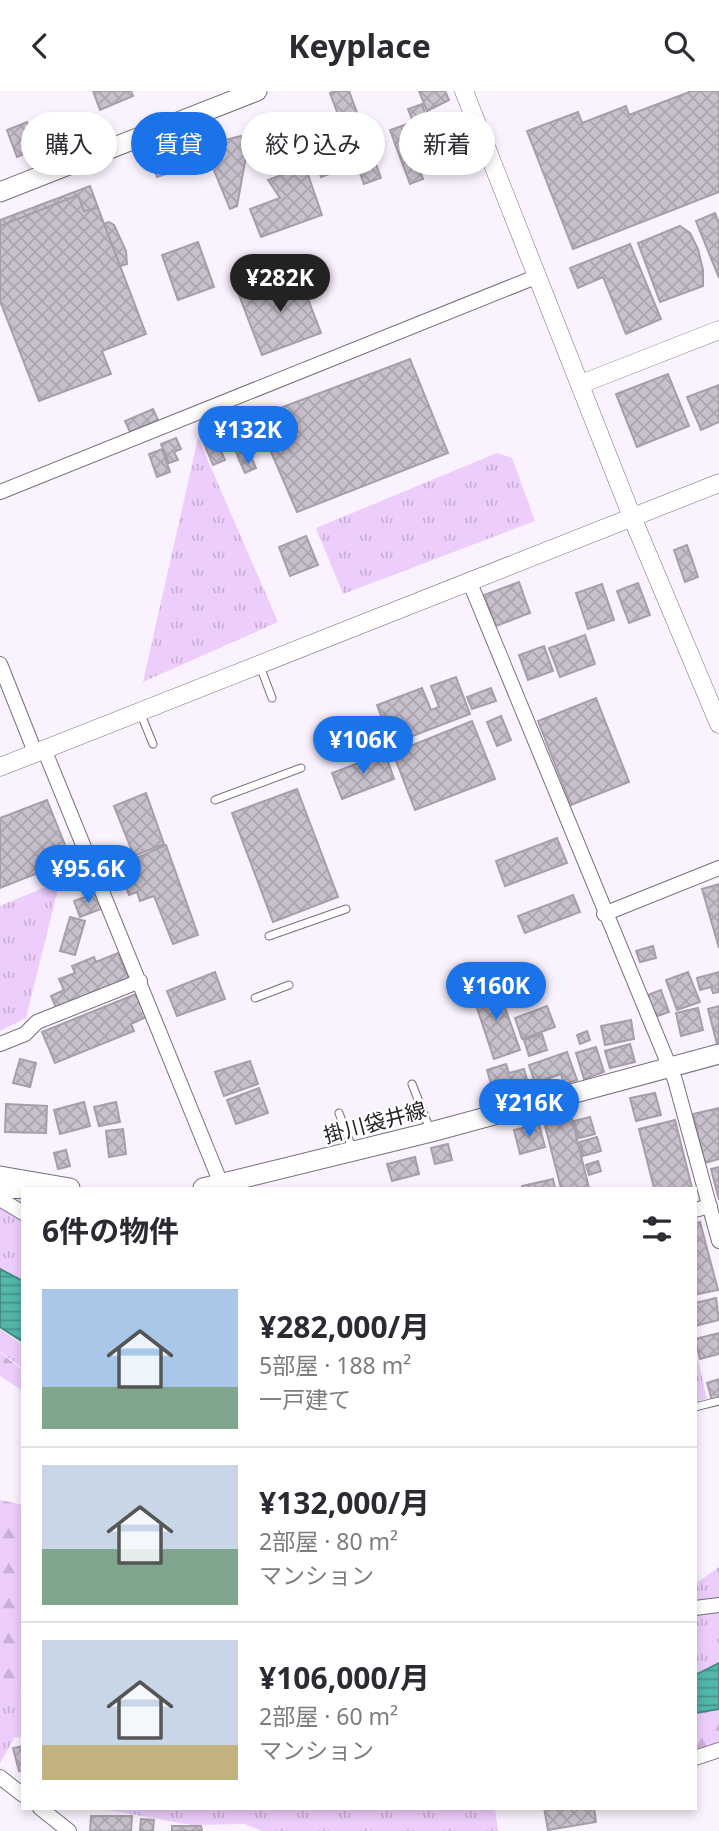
<!DOCTYPE html>
<html lang="ja">
<head>
<meta charset="utf-8">
<style>
  :root { --surface:#fff; --page:#f2f2f3; --text:#2b2b33; --muted:#7c7c81; --line:#e1e1e2; --accent:#1a73e8 }
  body { margin:0; font-family:"Noto Sans","Noto Sans JP",sans-serif; background:var(--page); color:var(--text); height:100vh; display:flex; flex-direction:column; font-size:26px; white-space:nowrap }
  * { box-sizing:border-box; margin:0 }
  p { font-size:23px; color:var(--muted) }
  .icon { flex:none; width:38px; height:38px; fill:none; stroke:currentColor; stroke-width:2; stroke-linecap:round; stroke-linejoin:round }
  .map { position:relative; flex:1; overflow:hidden }
  .panel { position:absolute; left:21px; top:1096px; width:676px; height:623px; display:flex; flex-direction:column; background:var(--surface); border-radius:0px; box-shadow:0 4px 10px #0003 }
  .panel>* { flex:none }
  .hud { position:absolute; left:21px; top:21px; width:677px; height:63px; display:flex; gap:14px }
  .price { position:absolute; translate:-50% -60px; padding:0 16px; border-radius:24px; background:var(--accent); color:#fff; font-size:23px; line-height:46px; filter:drop-shadow(0 2px 4px #0008) }
  .price::after { content:''; position:absolute; left:50%; top:42px; width:21px; height:16px; margin-left:-10px; background:inherit; clip-path:polygon(0 0,100% 0,50% 100%) }
  .price.active { background:#222; color:#fff }
  ul { padding:0; list-style:none }
  li { display:flex; align-items:center; gap:21px; height:175px; padding:0 21px }
  li+li { border-top:2px solid var(--line) }
  li span { display:grid; place-items:center; flex:none; width:196px; height:140px; border-radius:0px; color:#555 }
  li>.icon { margin-inline-start:auto }
  span .icon { width:84px; height:84px; fill:#fffc; stroke-width:1 }
  li b { font-size:30px }
  h2 { display:flex; justify-content:space-between; align-items:center; height:84px; padding:0 21px; font-size:30px }
  .tag { padding:0 24px; border-radius:32px; background:var(--surface); box-shadow:0 4px 10px #0003; font-size:24px; line-height:63px }
  .tag.active { background:var(--accent); color:#fff }
  header { display:flex; justify-content:space-between; align-items:center; height:91px; padding:0 21px; background:var(--surface); font-size:32px; font-weight:700 }
  .map>svg:first-child { display:block }
</style>
</head>
<body>
<header><svg class="icon" aria-label="back" viewBox="0 0 24 24"><path d="M15 5l-7 7 7 7"/></svg>Keyplace<svg class="icon" aria-label="search" viewBox="0 0 24 24"><circle cx="10" cy="10" r="6"/><path d="M15 15l6 6"/></svg></header>
<div class="map">
<svg width="719" height="1740" viewBox="0 0 719 1740">
  <defs>
    <pattern id="grass-tufts" width="24" height="20" patternUnits="userSpaceOnUse" patternTransform="scale(1.75)"><rect width="24" height="20" fill="#eccdfb"/><path d="M3 7l-1-3M5 7V3M7 7l1-3M15 17l-1-3M17 17v-4M19 17l1-3" fill="none" stroke="#cab0d7"/></pattern>
    <pattern id="forest-firs" width="22" height="20" patternUnits="userSpaceOnUse" patternTransform="scale(1.75)"><rect width="22" height="20" fill="#eccdfb"/><path d="M5 1l3.5 6h-7zM16 11l3.5 6h-7z" fill="#cab0d7"/></pattern>
    <pattern id="water-rules" width="6" height="5" patternUnits="userSpaceOnUse" patternTransform="scale(1.75)"><rect width="6" height="5" fill="#53b7aa"/><path d="M0 2.5h6" fill="none" stroke="#45948a"/></pattern>
    <pattern id="building-cross-hatch" width="8" height="8" patternUnits="userSpaceOnUse" patternTransform="scale(1.75)"><rect width="8" height="8" fill="#c8c0cc"/><path d="M0 0l8 8M0 8l8-8" fill="none" stroke="#aca5af"/></pattern>
  </defs>
  <rect width="100%" height="100%" fill="#faf2fe"/>
  <path fill="url(#grass-tufts)" d="M198,347L278,531L143,591Z
    M497,362L512,367L535,430L343,503L316,437Z
    M60,790L26,927L0,940V815Z
    M0,1105L23,1107V1192L0,1181Z
    M0,1238L23,1254V1278L0,1260Z
    M695,1256L707,1308L695,1311Z
    M719,1476V1510L695,1515V1493Z
    M719,1516V1573L695,1584V1518Z
    M0,1587L23,1600V1647L15,1646L0,1672Z
    M97,1717H495L498,1740H262L245,1733L192,1734Z"/>
  <path fill="url(#forest-firs)" d="M0,1261L23,1280V1300L0,1285Z
    M0,1409L23,1414V1600L0,1587Z
    M719,1618V1657L695,1663V1623Z"/>
  <path fill="url(#water-rules)" stroke="#468b83" stroke-width="2" d="M0,1178L23,1190V1251L0,1236Z
    M719,1572V1618L695,1622V1584Z"/>
  <path fill="url(#building-cross-hatch)" stroke="#a69eaa" stroke-width="2" d="M93,0H131L133,5L100,19Z
    M335,0H349L381,87L364,93L330,2Z
    M419,0H445L449,9L427,20Z
    M692,0H719V101L573,158L527,40L578,21L582,32L626,15L629,24Z
    M422,13L439,67L423,73L420,64L415,66L423,88L410,93L390,39L413,31L408,18Z
    M27,31L37,58L17,66L7,39Z
    M312,35L314,42L329,37L344,78L321,86L303,38Z
    M210,45L213,52L241,45L247,60L237,115L230,118L201,48Z
    M162,64L169,82L157,86L151,68Z
    M305,75L322,124L261,146L250,118L280,107L268,89Z
    M90,95L104,133L109,131L114,134L126,160L127,173L120,175L146,243L102,260L111,283L39,310L0,210V129Z
    M78,104L84,120L98,117L146,243L102,260L111,283L39,310L0,210V135Z
    M715,122L719,132V187L696,130Z
    M680,135L690,142L698,158L703,179V195L660,211L638,152Z
    M198,151L214,196L178,209L162,164Z
    M630,153L661,228L626,243L603,186L578,197L570,177Z
    M298,182L321,242L262,264L239,204Z
    M410,268L448,362L297,421L256,326Z
    M668,283L689,335L637,356L616,303Z
    M719,294V331L701,339L687,306Z
    M153,318L158,329L130,341L125,330Z
    M176,347L181,358L174,361L178,369L169,372L161,353Z
    M216,348L225,369L213,374L204,352Z
    M247,351L253,366L240,371L234,356Z
    M162,358L170,381L157,386L149,363Z
    M252,368L256,377L245,382L241,373Z
    M306,445L318,474L290,485L279,456Z
    M687,454L698,486L685,491L674,459Z
    M519,491L530,522L496,535L484,504Z
    M638,492L650,524L629,532L617,500Z
    M602,493L614,529L588,538L576,502Z
    M585,544L595,573L560,586L549,557Z
    M544,555L553,580L528,589L519,564Z
    M456,586L470,623L392,653L377,614L422,597L431,619L439,616L431,595Z
    M491,597L496,610L472,618L467,606Z
    M596,607L629,691L571,714L538,630Z
    M501,625L511,649L497,655L487,631Z
    M472,630L495,688L415,719L393,662Z
    M385,662L394,688L342,708L332,682Z
    M297,698L338,806L273,831L232,722Z
    M146,702L164,753L134,765L114,715Z
    M47,709L71,769L0,797V727Z
    M557,747L567,772L505,795L496,770Z
    M166,754L198,844L173,853L154,805L140,810L137,801L129,804L118,775Z
    M719,793V857L702,798Z
    M96,802L101,818L80,826L74,810Z
    M573,804L580,821L525,842L518,825Z
    M70,826L85,830L75,864L60,860Z
    M653,855L656,867L640,871L636,860Z
    M118,862L130,891L58,921L51,905L64,899L59,888L75,882L72,875L94,866L96,871Z
    M215,881L225,908L177,925L167,900Z
    M688,881L700,911L677,919L666,889Z
    M719,881V901L713,902L711,896L700,899L697,887Z
    M497,894L520,959L494,968L472,902Z
    M661,899L669,921L650,928L642,906Z
    M136,903L146,926L131,933L134,940L55,972L42,941Z
    M547,915L555,936L522,948L515,927Z
    M719,915V952L717,953L708,918Z
    M698,917L703,939L681,945L676,922Z
    M631,929L634,948L605,954L601,935Z
    M587,940L590,949L580,953L577,944Z
    M542,943L547,959L529,965L524,949Z
    M630,953L635,971L610,977L605,960Z
    M596,956L604,981L584,988L576,962Z
    M567,961L577,989L564,993L561,983L535,992L529,974Z
    M20,968L36,972L30,996L13,992Z
    M250,970L258,993L224,1005L215,981Z
    M506,973L509,982L524,978L529,995L495,1006L487,979Z
    M259,997L268,1022L236,1033L227,1009Z
    M655,1002L661,1024L636,1030L630,1007Z
    M84,1011L90,1035L60,1043L54,1019Z
    M116,1011L120,1031L99,1035L94,1016Z
    M6,1013L47,1015L46,1042L5,1041Z
    M719,1017V1068L705,1072L693,1023Z
    M571,1024L589,1097H561L544,1031Z
    M590,1026L595,1043L579,1047L574,1030Z
    M675,1029L692,1097H654L639,1038Z
    M539,1033L545,1056L520,1063L514,1039Z
    M123,1038L126,1063L109,1066L106,1040Z
    M597,1046L601,1060L583,1065L580,1051Z
    M448,1053L452,1069L435,1073L431,1057Z
    M66,1059L70,1075L58,1078L54,1062Z
    M415,1066L419,1083L392,1090L387,1073Z
    M598,1070L601,1080L589,1084L586,1074Z
    M719,1076V1109L711,1078Z
    M553,1088L555,1097H522V1095Z
    M700,1131L718,1199L698,1203L695,1192V1132Z
    M716,1207L719,1229L695,1235V1212Z
    M719,1242V1263L700,1268L695,1248Z
    M719,1288V1307L712,1309L707,1292Z
    M23,1655V1679L19,1680L13,1657Z
    M544,1717H594L596,1731L548,1739Z
    M91,1725H132L131,1740H90Z
    M141,1728L154,1729L153,1740H140Z
    M172,1735H201L202,1740H172Z"/>
  <g fill="none" stroke-linecap="round" stroke-linejoin="round">
    <defs>
      <path id="service" d="M260,575L272,607
        M140,621L153,653
        M215,709L301,677
        M269,845L346,818
        M255,907L289,894
        M412,993L431,1041
        M339,1022L352,1057
        M695,1316L719,1310"/>
      <path id="minor" d="M0,401L538,185
        M470,492L675,989L719,1150
        M0,573L35,661
        M44,658L222,1095
        M604,823L719,777
        M0,953L25,943L37,931L140,890
        M0,1100H23
        M0,1108L23,1122
        M695,1119L710,1115
        M695,1517L719,1514
        M695,1667L719,1659
        M0,1686L23,1704
        M40,1717L69,1740"/>
      <path id="tertiary" d="M464,0L632,426L719,633
        M581,293L719,239
        M0,676L719,392"/>
      <path id="secondary" d="M0,101L257,0
        M0,1085L70,1097
        M203,1097L431,1041L719,963"/>
    </defs>
    <use href="#service" stroke="#776f7a" stroke-width="9"/>
    <use href="#minor" stroke="#776f7a" stroke-width="16"/>
    <use href="#tertiary" stroke="#776f7a" stroke-width="19"/>
    <use href="#secondary" stroke="#776f7a" stroke-width="21"/>
    <use href="#service" stroke="#fff" stroke-width="7"/>
    <use href="#minor" stroke="#fff" stroke-width="14"/>
    <use href="#tertiary" stroke="#fff" stroke-width="18"/>
    <use href="#secondary" stroke="#fff" stroke-width="19"/>
  </g>
  <g text-anchor="middle" stroke-width="5" stroke-linejoin="round" paint-order="stroke">
    <g font-size="21" fill="#262328" stroke="#fff">
      <text transform="translate(375 1032) rotate(-15)" y="7">掛川袋井線</text>
    </g>
  </g>
</svg>
<b class="price active" style="left:280px;top:223px">¥282K</b>
<b class="price" style="left:248px;top:375px">¥132K</b>
<b class="price" style="left:363px;top:685px">¥106K</b>
<b class="price" style="left:88px;top:814px">¥95.6K</b>
<b class="price" style="left:496px;top:931px">¥160K</b>
<b class="price" style="left:529px;top:1048px">¥216K</b>
<div class="hud">
<a class="tag">購入</a>
<a class="tag active">賃貸</a>
<a class="tag">絞り込み</a>
<a class="tag">新着</a>
</div>
<section class="panel">
<h2>6件の物件<svg class="icon" aria-label="filters" viewBox="0 0 24 24"><path d="M4 7h16M4 17h16"/><circle cx="9" cy="7" r="2"/><circle cx="15" cy="17" r="2"/></svg></h2>
<ul>
<li><span style="background:linear-gradient(#a9c7e8 70%,#7fa58c 0)"><svg class="icon" aria-label="home" viewBox="0 0 24 24"><path d="M3 11l9-7 9 7M6 9v11h12V9"/></svg></span><div><b>¥282,000/月</b><p>5部屋 · 188 m²</p><p>一戸建て</p></div></li>
<li><span style="background:linear-gradient(#c9d6e8 60%,#7fa58c 0)"><svg class="icon" aria-label="home" viewBox="0 0 24 24"><path d="M3 11l9-7 9 7M6 9v11h12V9"/></svg></span><div><b>¥132,000/月</b><p>2部屋 · 80 m²</p><p>マンション</p></div></li>
<li><span style="background:linear-gradient(#c9d6e8 75%,#c2b280 0)"><svg class="icon" aria-label="home" viewBox="0 0 24 24"><path d="M3 11l9-7 9 7M6 9v11h12V9"/></svg></span><div><b>¥106,000/月</b><p>2部屋 · 60 m²</p><p>マンション</p></div></li>
</ul>
</section>
</div>
</body>
</html>
